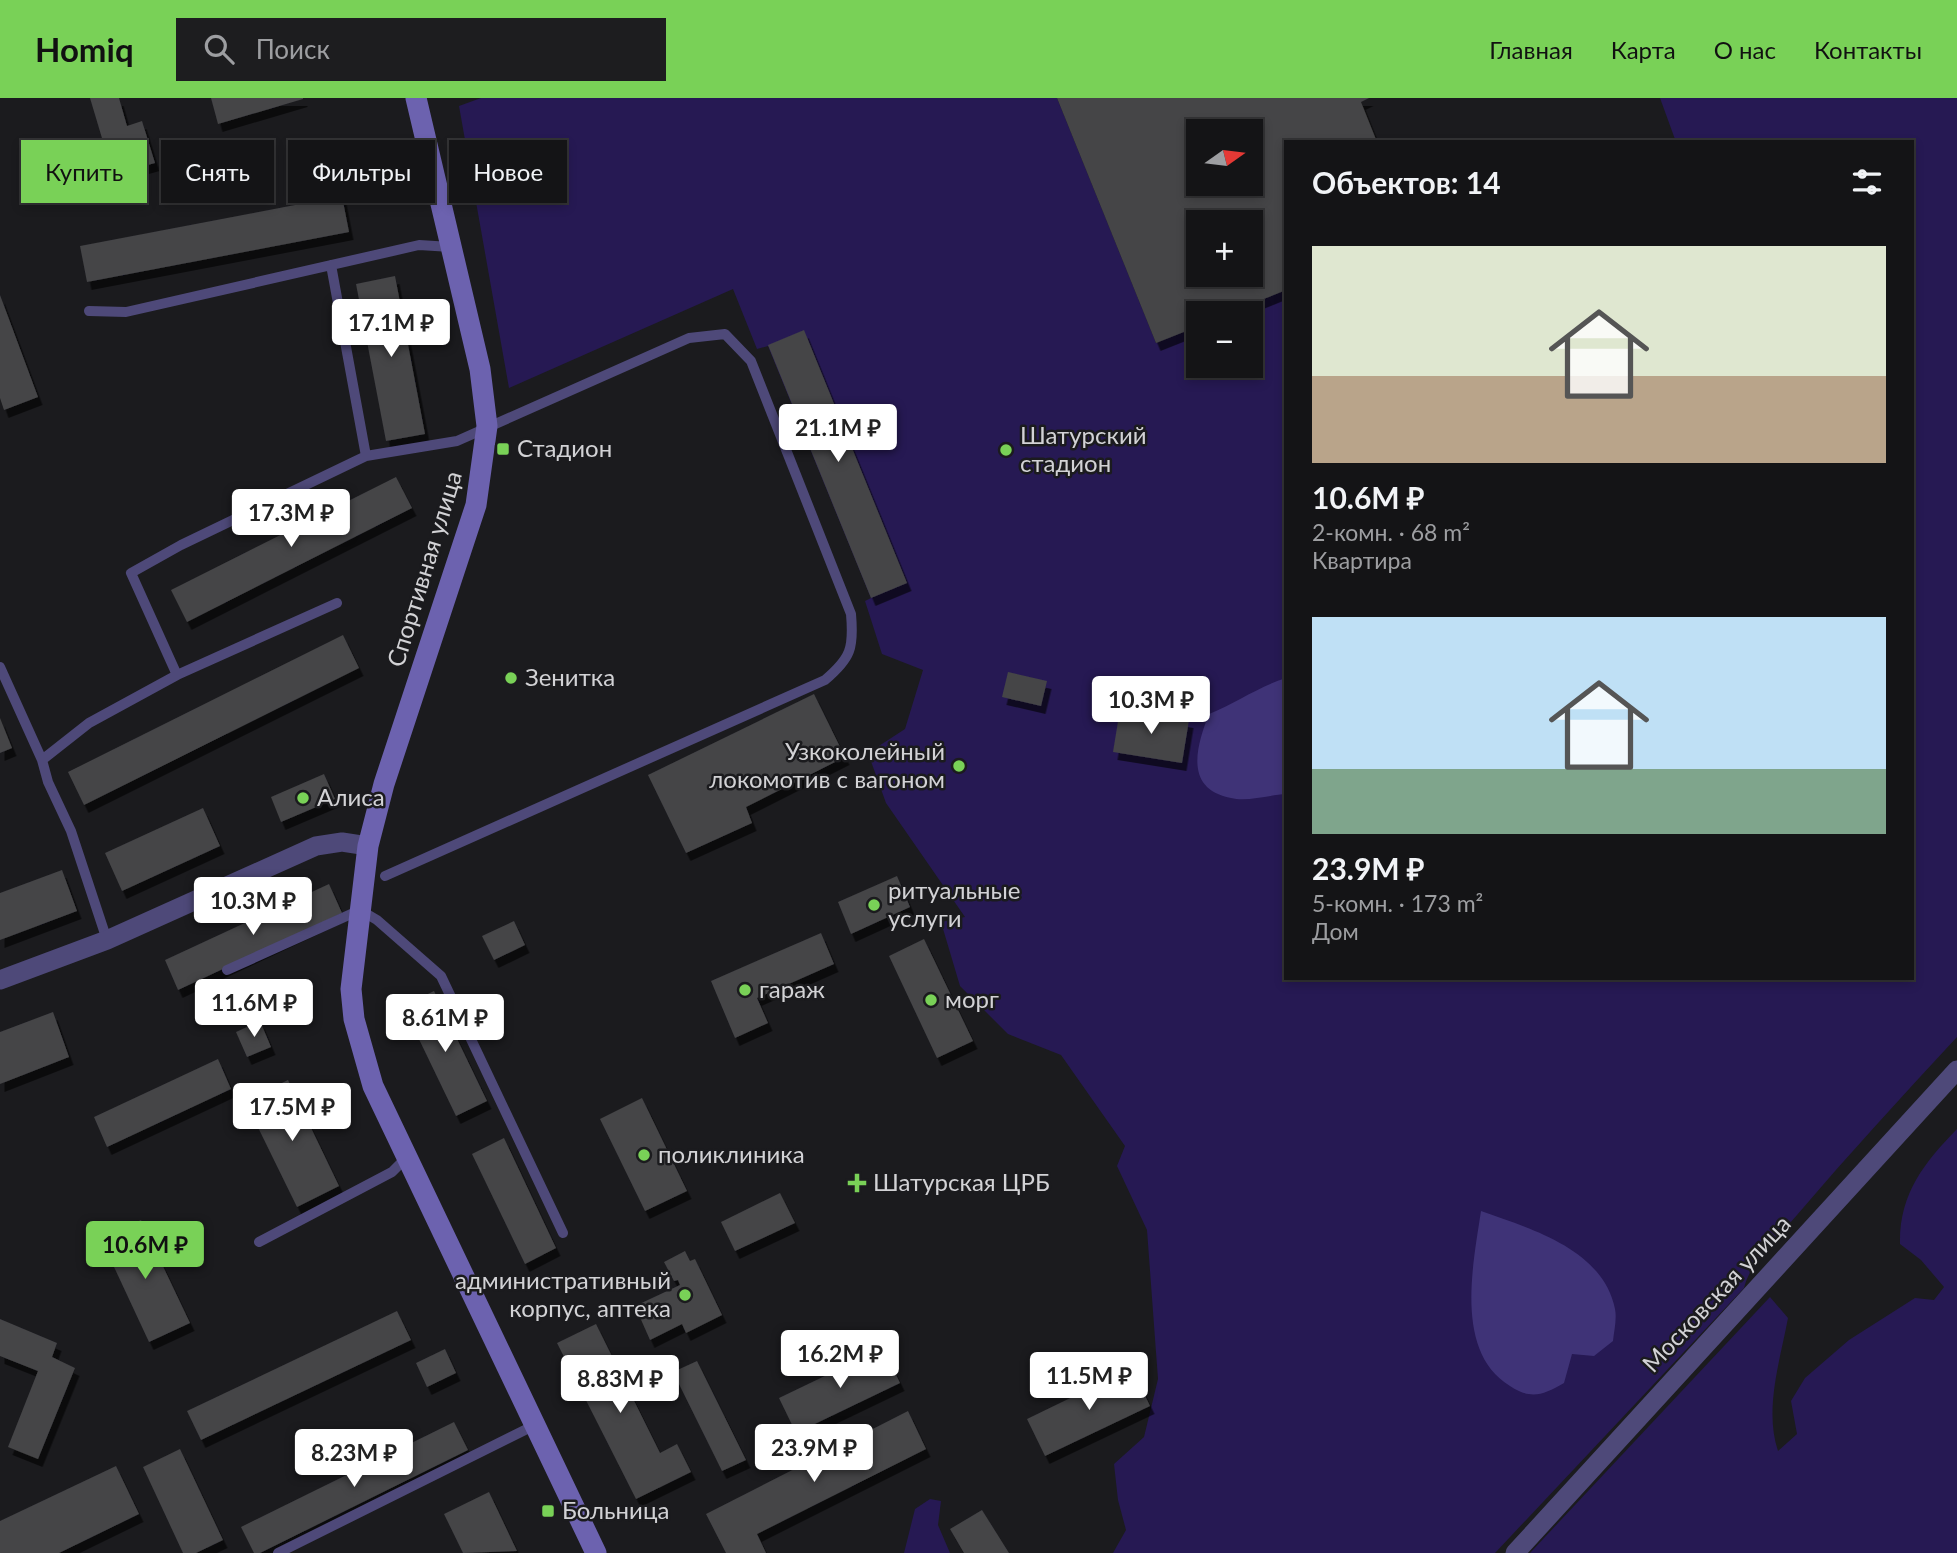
<!DOCTYPE html>
<html lang="ru">
<head>
<meta charset="utf-8">
<style>
  :root { --surface:#141416; --page:#1d1d1f; --text:#f1f3f6; --muted:#9d9ea1; --line:#333335; --accent:#79d157 }
  body { margin:0; font-family:Lato,sans-serif; background:var(--page); color:var(--text); height:100vh; display:flex; flex-direction:column; font-size:26px; white-space:nowrap }
  * { box-sizing:border-box; margin:0 }
  p { font-size:23px; color:var(--muted) }
  .icon { flex:none; width:38px; height:38px; fill:none; stroke:currentColor; stroke-width:2; stroke-linecap:round; stroke-linejoin:round }
  .map { position:relative; flex:1; overflow:hidden }
  .panel { position:absolute; left:1284px; top:42px; width:630px; height:840px; display:flex; flex-direction:column; background:var(--surface); border-radius:0px; box-shadow:0 4px 10px #0003,0 0 0 2px var(--line) }
  .panel>* { flex:none }
  .top-card { position:absolute; left:21px; top:42px; width:665px; height:63px; display:flex; gap:14px }
  .needle { width:46px; rotate:76deg }
  .buttons { position:absolute; left:1186px; top:21px; display:grid; gap:14px }
  .buttons a { display:grid; place-items:center; width:77px; height:77px; border-radius:0px; background:var(--surface); box-shadow:0 4px 10px #0003,0 0 0 2px var(--line); font-size:35px }
  .price { position:absolute; translate:-50% -60px; padding:0 16px; border-radius:7px; background:#fff; color:#222; font-size:23px; line-height:46px; filter:drop-shadow(0 2px 4px #0008) }
  .price::after { content:''; position:absolute; left:50%; top:42px; width:21px; height:16px; margin-left:-10px; background:inherit; clip-path:polygon(0 0,100% 0,50% 100%) }
  .price.current { background:var(--accent); color:#111 }
  ul { padding:0; list-style:none }
  li { display:grid; align-content:center; gap:14px; height:371px; padding:0 28px }
  li span { display:grid; place-items:center; height:217px; border-radius:0px; color:#555 }
  li>.icon { margin-inline-start:auto }
  span .icon { width:126px; height:126px; fill:#fffc; stroke-width:1 }
  li b { font-size:30px }
  h2 { display:flex; justify-content:space-between; align-items:center; height:84px; padding:0 28px; font-size:30px }
  .pill { padding:0 24px; border-radius:0px; background:var(--surface); box-shadow:0 4px 10px #0003,0 0 0 2px var(--line); font-size:24px; line-height:63px }
  .pill.current { background:var(--accent); color:#111 }
  header { display:flex; align-items:center; gap:42px; box-sizing:border-box; height:98px; padding:0 35px; background:var(--accent); color:#111 }
  header strong { font-size:33px }
  nav { display:flex; gap:38px; margin-inline-start:auto; font-size:24px }
  .search { width:490px; height:63px; background:var(--page); display:flex; align-items:center; gap:18px; box-sizing:border-box; padding:0 24px; border-radius:0px; color:var(--muted); font-size:26px }
  .map>svg:first-child { display:block }
</style>
</head>
<body>
<header>
<strong>Homiq</strong>
<div class="search"><svg class="icon" aria-label="search" viewBox="0 0 24 24"><circle cx="10" cy="10" r="6"/><path d="M15 15l6 6"/></svg>Поиск</div>
<nav><a>Главная</a><a>Карта</a><a>О нас</a><a>Контакты</a></nav>
</header>
<div class="map">
<svg width="1957" height="1455" viewBox="0 0 1957 1455">
  <defs>
    <filter id="shadow"><feDropShadow dx="4.5" dy="8" stdDeviation="0" flood-color="#0009"/></filter>
  </defs>
  <rect width="100%" height="100%" fill="#1b1b1e"/>
  <path fill="#261953" d="M481,0H1057L1156,245L1199,228V268H1251V215H1229L1286,192V880H1913V44H1676L1660,0H1957V939C1903,997 1849,1056 1797,1117C1779,1138 1750,1164 1744,1190L1495,1455H1113L1126,1432L1118,1402L1114,1366L1144,1339L1158,1281L1147,1132L1117,1068L1125,1048L1061,957L1008,936L960,888L941,824L965,819L886,705L868,655L905,631L923,572L882,556L865,503L871,500L768,248L757,251L733,191L509,290L459,8Z
    M1957,1031V1455H1530L1770,1199L1788,1220C1780,1263 1764,1311 1778,1353L1797,1336L1791,1303L1805,1280L1849,1242L1915,1200L1934,1202L1944,1189L1921,1162L1900,1146C1899,1096 1924,1065 1957,1031Z
    M930,1401L941,1403L938,1427L950,1455H904L915,1411Z"/>
  <path fill="#3f3377" d="M1286,580V696C1269,697 1247,704 1231,700C1184,691 1196,649 1209,616C1236,605 1258,589 1286,580Z
    M1481,1113C1531,1131 1603,1151 1615,1211C1617,1221 1614,1233 1613,1243L1594,1258L1572,1256L1564,1285C1543,1297 1531,1302 1510,1288C1454,1254 1473,1167 1481,1113Z"/>
  <path fill="#444447" fill-rule="evenodd" filter="url(#shadow)" d="M90,0H119L127,28L142,23L155,65L113,77Z
    M211,0H303V1L218,26Z
    M1057,0H1369L1361,4L1377,44H1286V192L1229,215H1199V228L1156,245ZM1199,33H1251V86H1199ZM1199,124H1251V177H1199Z
    M342,98L349,134L87,184L80,148Z
    M395,178L425,336L386,343L356,186Z
    M0,197L38,299L4,312L0,300Z
    M804,232L907,485L871,500L768,247Z
    M396,379L412,410L187,524L171,492Z
    M343,537L359,570L84,707L68,674Z
    M1008,574L1047,583L1041,608L1002,599Z
    M814,596L845,659L746,709L752,725L686,755L648,677Z
    M1120,611L1189,622L1182,665L1113,654Z
    M0,620L12,650L0,655Z
    M324,676L335,701L281,724L271,699Z
    M203,710L220,748L122,793L105,755Z
    M62,772L77,813L0,842V795Z
    M897,778L910,809L851,836L838,804Z
    M329,786L342,815L178,892L165,862Z
    M514,823L525,847L494,862L482,838Z
    M821,835L834,866L757,900L768,925L735,940L711,883Z
    M924,841L973,943L937,960L889,858Z
    M434,893L487,1003L456,1018L403,908Z
    M53,914L69,959L0,986V934Z
    M260,923L271,949L247,959L236,934Z
    M218,961L231,991L107,1049L94,1019Z
    M288,982L339,1088L297,1109L245,1003Z
    M642,1000L687,1093L645,1113L600,1021Z
    M504,1040L556,1150L525,1166L472,1056Z
    M780,1095L795,1125L735,1153L721,1124Z
    M141,1122L190,1225L149,1244L101,1141Z
    M685,1153L690,1163L695,1161L722,1217L686,1235L682,1226L650,1242L635,1208L680,1187L678,1182L674,1183L664,1164Z
    M397,1213L411,1242L201,1342L187,1313Z
    M0,1221L57,1245L52,1259L75,1270L38,1361L8,1349L38,1273L0,1258Z
    M596,1226L660,1355L677,1346L691,1374L636,1401L557,1245Z
    M883,1250L900,1285L796,1335L779,1300Z
    M445,1251L456,1275L427,1289L416,1265Z
    M697,1263L746,1362L722,1373L673,1274Z
    M1132,1270L1150,1308L1045,1358L1027,1321Z
    M908,1313L926,1351L757,1436L766,1455H726L706,1416Z
    M454,1324L468,1352L260,1455H254L241,1429Z
    M180,1351L223,1442L196,1455H183L143,1369Z
    M116,1368L139,1416L59,1455H0V1423Z
    M489,1394L517,1453L463,1455L444,1416Z
    M982,1412L1009,1455H964L950,1431Z"/>
  <g fill="none" stroke-linecap="round" stroke-linejoin="round">
    <path stroke="#4e4979" stroke-width="10" d="M331,167L366,358L457,343L689,240L725,236L751,263L851,516C854,550 851,560 825,582L385,778
      M89,213L126,214L419,147L451,149
      M0,569L42,662
      M177,577L337,505
      M107,842L71,733L48,684L42,662L89,625L177,577L131,475L181,447L366,358
      M227,872L360,812L377,822L441,878L563,1135
      M259,1144L392,1074L406,1060
      M278,1455L535,1327"/>
    <path stroke="#4e4979" stroke-width="19" d="M0,882L107,842L316,748L342,744L368,748
      M1515,1455L1957,972"/>
    <path stroke="#6c62af" stroke-width="21" d="M416,0L480,271L487,328L476,407L384,686L368,748L351,891L354,921L373,988L596,1455"/>
  </g>
  <g fill="#79d157" stroke="#1b1b1e" stroke-width="2.5">
    <rect x="496" y="344" width="14" height="14" rx="3.5"/>
    <circle cx="1006" cy="352" r="7"/>
    <circle cx="511" cy="580" r="7"/>
    <circle cx="959" cy="668" r="7"/>
    <circle cx="303" cy="700" r="7"/>
    <circle cx="874" cy="807" r="7"/>
    <circle cx="745" cy="892" r="7"/>
    <circle cx="931" cy="902" r="7"/>
    <circle cx="644" cy="1057" r="7"/>
    <path d="M853.5 1074.5h7v7h7v7h-7v7h-7v-7h-7v-7h7z"/>
    <circle cx="685" cy="1197" r="7"/>
    <rect x="541" y="1406" width="14" height="14" rx="3.5"/>
  </g>
  <g text-anchor="middle" stroke-width="5" stroke-linejoin="round" paint-order="stroke">
    <g font-size="24" fill="#d2d2d5" stroke="#1b1b1e" text-anchor="start">
      <text x="1020" y="346">Шатурский<tspan x="1020" dy="28">стадион</tspan></text>
      <text x="517" y="359">Стадион</text>
      <text x="525" y="588">Зенитка</text>
      <text x="945" y="662" text-anchor="end">Узкоколейный<tspan x="945" dy="28">локомотив с вагоном</tspan></text>
      <text x="317" y="708">Алиса</text>
      <text x="888" y="801">ритуальные<tspan x="888" dy="28">услуги</tspan></text>
      <text x="759" y="900">гараж</text>
      <text x="945" y="910">морг</text>
      <text x="658" y="1065">поликлиника</text>
      <text x="873" y="1093">Шатурская ЦРБ</text>
      <text x="671" y="1191" text-anchor="end">административный<tspan x="671" dy="28">корпус, аптека</tspan></text>
      <text x="562" y="1421">Больница</text>
    </g>
    <g font-size="24" fill="#d2d2d5" stroke="#1b1b1e">
      <text transform="translate(425 471) rotate(-73)" y="8">Спортивная улица</text>
      <text transform="translate(1717 1196) rotate(-47)" y="8">Московская улица</text>
    </g>
  </g>
</svg>
<div class="buttons">
<a><svg class="needle" viewBox="-14 -14 28 28"><path d="M0-13l5 13h-10z" fill="#e53935"/><path d="M0 13l5-13h-10z" fill="#9d9ea1"/></svg></a>
<a>+</a>
<a>−</a>
</div>
<b class="price" style="left:391px;top:261px">17.1M ₽</b>
<b class="price" style="left:838px;top:366px">21.1M ₽</b>
<b class="price" style="left:291px;top:451px">17.3M ₽</b>
<b class="price" style="left:1151px;top:638px">10.3M ₽</b>
<b class="price" style="left:253px;top:839px">10.3M ₽</b>
<b class="price" style="left:254px;top:941px">11.6M ₽</b>
<b class="price" style="left:445px;top:956px">8.61M ₽</b>
<b class="price" style="left:292px;top:1045px">17.5M ₽</b>
<b class="price current" style="left:145px;top:1183px">10.6M ₽</b>
<b class="price" style="left:840px;top:1292px">16.2M ₽</b>
<b class="price" style="left:1089px;top:1314px">11.5M ₽</b>
<b class="price" style="left:620px;top:1317px">8.83M ₽</b>
<b class="price" style="left:814px;top:1386px">23.9M ₽</b>
<b class="price" style="left:354px;top:1391px">8.23M ₽</b>
<div class="top-card">
<a class="pill current">Купить</a>
<a class="pill">Снять</a>
<a class="pill">Фильтры</a>
<a class="pill">Новое</a>
</div>
<section class="panel">
<h2>Объектов: 14<svg class="icon" aria-label="filters" viewBox="0 0 24 24"><path d="M4 7h16M4 17h16"/><circle cx="9" cy="7" r="2"/><circle cx="15" cy="17" r="2"/></svg></h2>
<ul>
<li><span style="background:linear-gradient(#dfe7d0 60%,#b9a48a 0)"><svg class="icon" aria-label="home" viewBox="0 0 24 24"><path d="M3 11l9-7 9 7M6 9v11h12V9"/></svg></span><div><b>10.6M ₽</b><p>2-комн. · 68 m²</p><p>Квартира</p></div></li>
<li><span style="background:linear-gradient(#bfe0f5 70%,#7fa58c 0)"><svg class="icon" aria-label="home" viewBox="0 0 24 24"><path d="M3 11l9-7 9 7M6 9v11h12V9"/></svg></span><div><b>23.9M ₽</b><p>5-комн. · 173 m²</p><p>Дом</p></div></li>
</ul>
</section>
</div>
</body>
</html>
